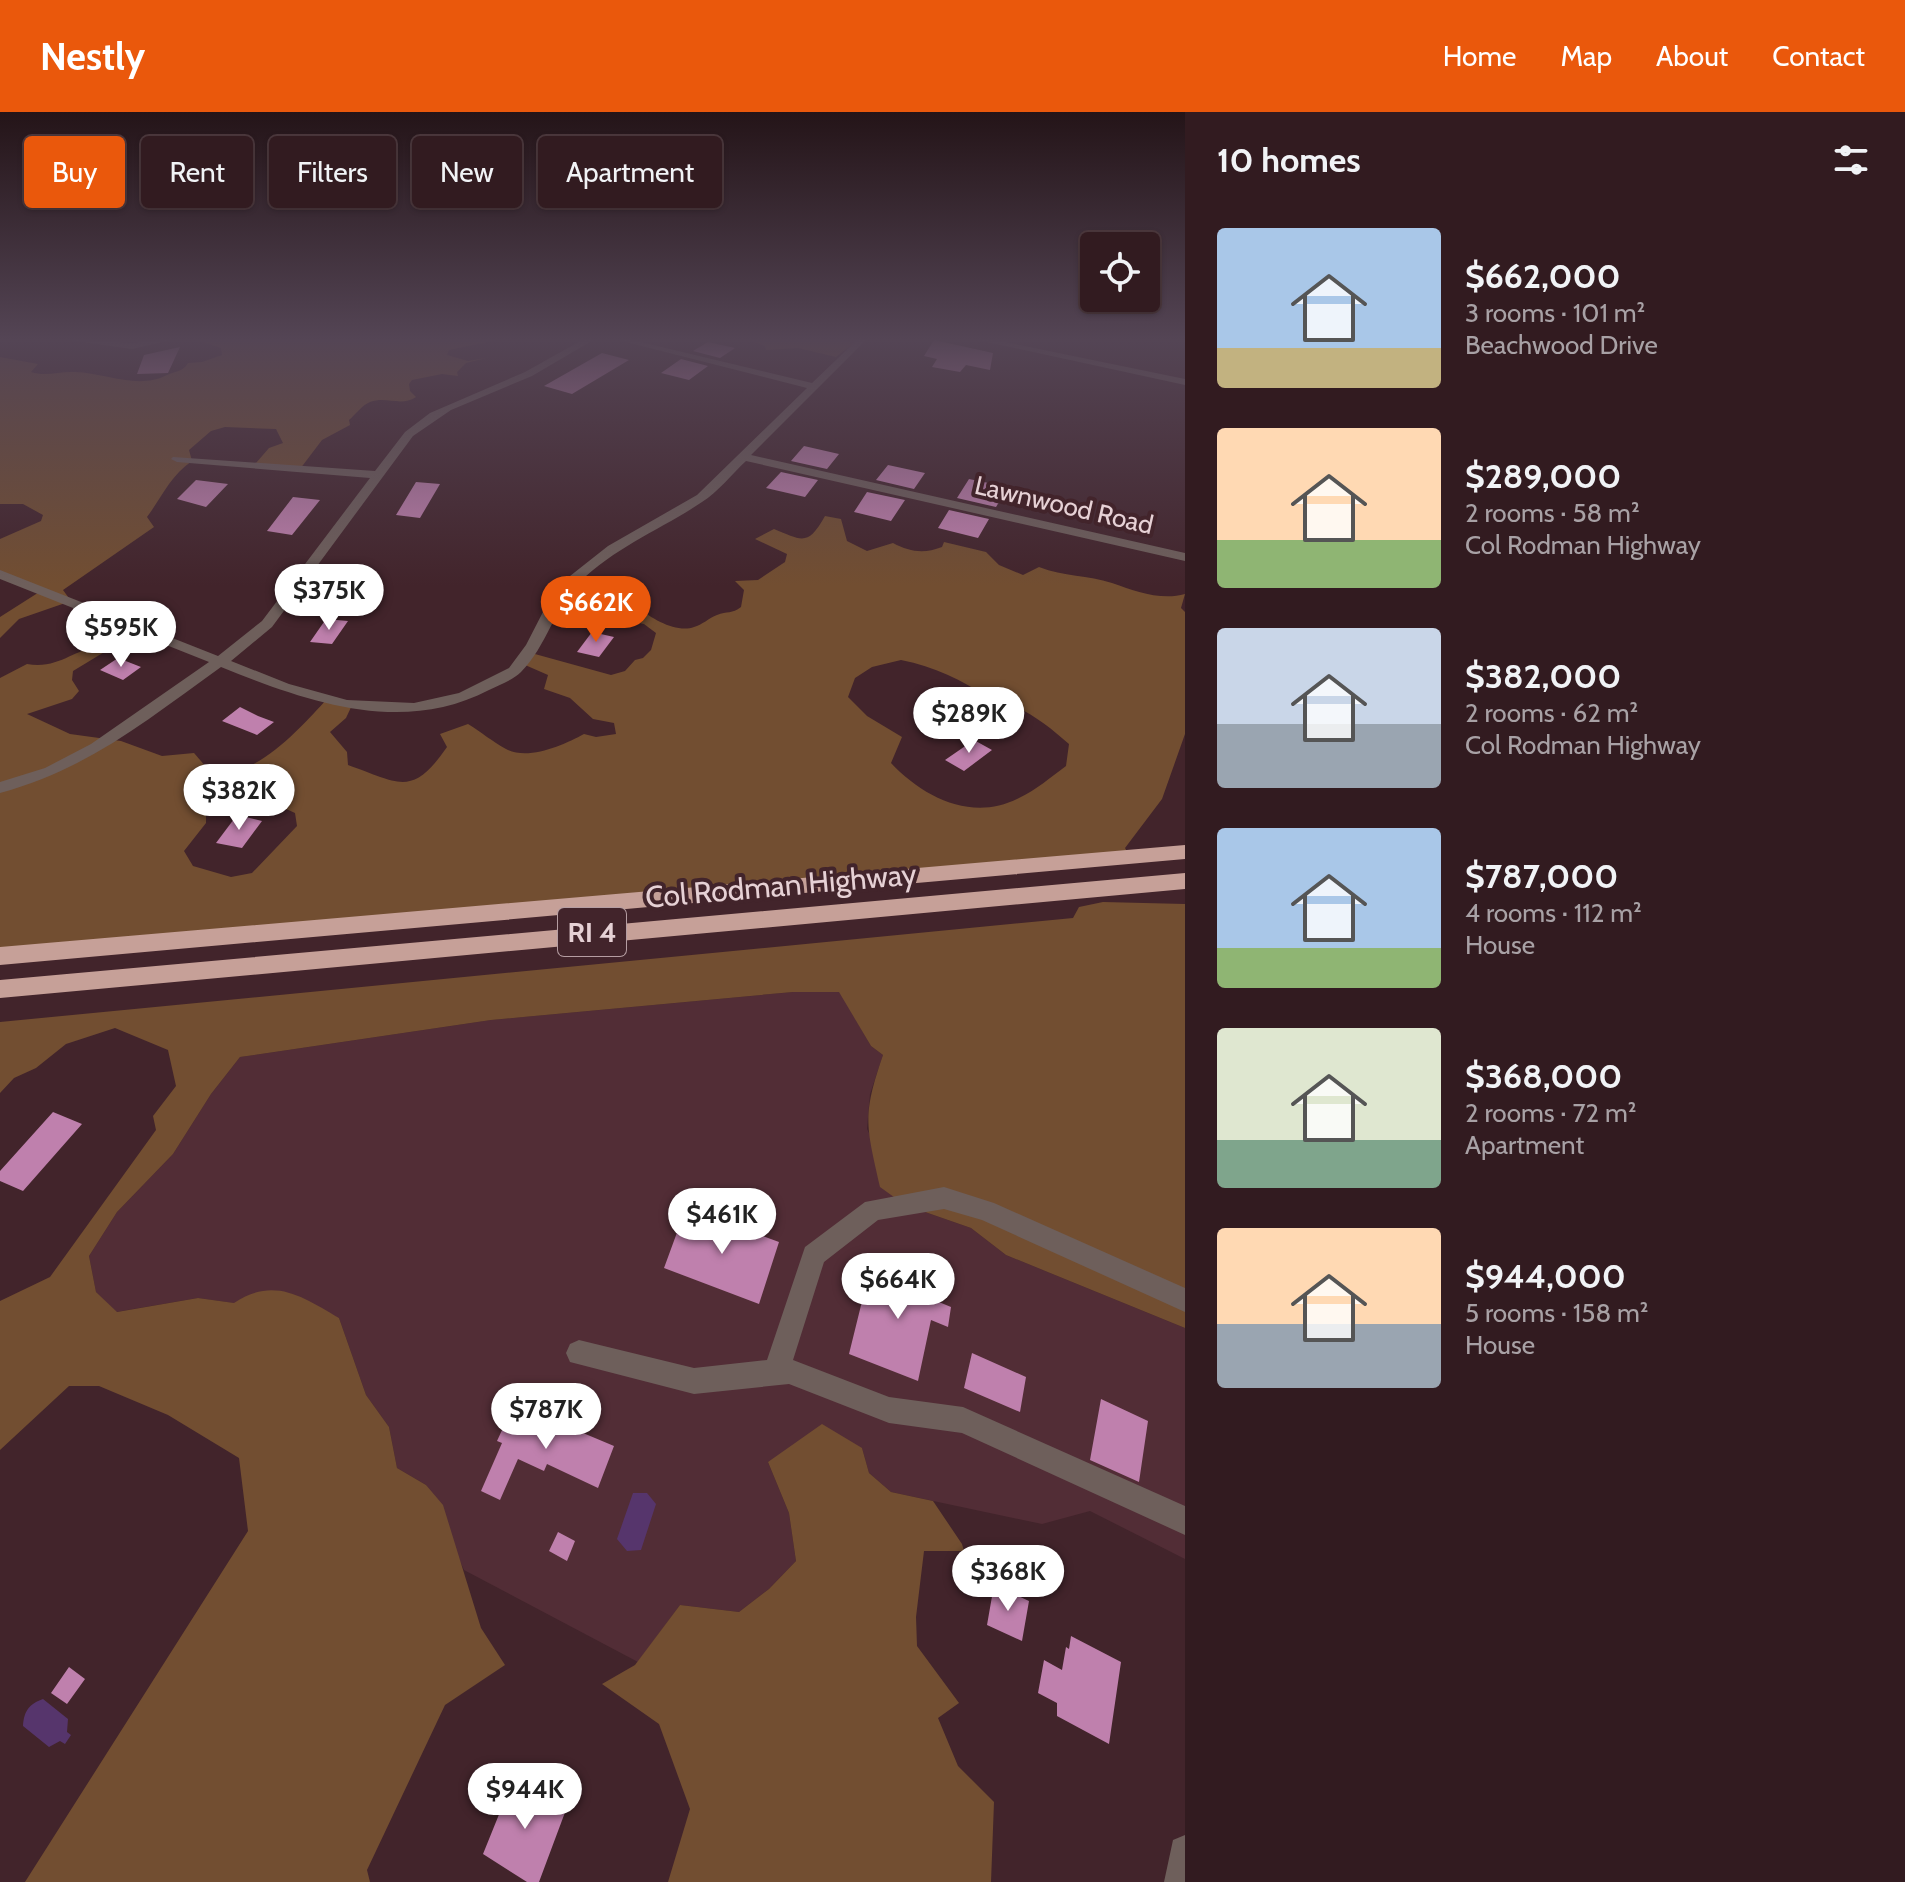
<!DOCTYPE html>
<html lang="en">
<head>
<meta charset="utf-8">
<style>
  :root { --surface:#321b20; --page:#3a2429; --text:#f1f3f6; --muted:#a8a1a5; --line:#4d393e; --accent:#ea580c }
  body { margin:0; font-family:Cabin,sans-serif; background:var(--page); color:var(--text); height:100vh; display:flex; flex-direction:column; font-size:30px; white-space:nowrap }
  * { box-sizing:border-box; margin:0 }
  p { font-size:26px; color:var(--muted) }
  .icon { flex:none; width:44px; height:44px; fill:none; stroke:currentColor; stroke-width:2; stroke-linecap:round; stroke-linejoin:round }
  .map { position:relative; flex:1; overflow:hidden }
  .details { display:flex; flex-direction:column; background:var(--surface); width:720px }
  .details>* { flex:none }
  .banner { position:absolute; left:24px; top:24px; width:760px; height:72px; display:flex; gap:16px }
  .buttons { position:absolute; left:1080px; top:120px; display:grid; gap:16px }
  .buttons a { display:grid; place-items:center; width:80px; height:80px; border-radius:8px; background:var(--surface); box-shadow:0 2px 6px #0004,0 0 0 2px var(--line); font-size:40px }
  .price { position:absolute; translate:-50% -68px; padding:0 18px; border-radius:28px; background:#fff; color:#222; font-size:26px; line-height:52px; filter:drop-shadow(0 2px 4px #0008) }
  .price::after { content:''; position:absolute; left:50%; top:48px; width:24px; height:18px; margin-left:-12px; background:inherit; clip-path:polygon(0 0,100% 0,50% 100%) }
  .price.current { background:var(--accent); color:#fff }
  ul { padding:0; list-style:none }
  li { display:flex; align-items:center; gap:24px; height:200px; padding:0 32px }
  li span { display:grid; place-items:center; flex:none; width:224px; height:160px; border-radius:8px; color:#555 }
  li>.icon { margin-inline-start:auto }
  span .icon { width:96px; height:96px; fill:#fffc; stroke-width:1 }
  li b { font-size:34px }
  h2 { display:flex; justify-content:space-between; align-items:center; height:96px; padding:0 32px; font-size:34px }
  .pill { padding:0 28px; border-radius:8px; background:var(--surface); box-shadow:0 2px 6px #0004,0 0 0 2px var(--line); font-size:28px; line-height:72px }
  .pill.current { background:var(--accent); color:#fff }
  header { display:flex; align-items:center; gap:48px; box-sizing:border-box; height:112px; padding:0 40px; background:var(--accent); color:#fff }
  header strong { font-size:38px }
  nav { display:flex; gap:44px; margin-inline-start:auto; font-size:28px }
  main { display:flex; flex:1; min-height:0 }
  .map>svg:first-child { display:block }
</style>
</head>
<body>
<header>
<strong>Nestly</strong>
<nav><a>Home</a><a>Map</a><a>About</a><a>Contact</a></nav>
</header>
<main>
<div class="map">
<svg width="1185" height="1770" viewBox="0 0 1185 1770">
  <rect width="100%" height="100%" fill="#42242b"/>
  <path fill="#522d36" d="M793,880H840L871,934L883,943L870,982L867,1017L905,1093L971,1116L1006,1143L1185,1216V1447L1090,1399L1042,1412L891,1380L869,1361L862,1336L768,1350L789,1401L796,1449L769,1477L739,1500L680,1493L638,1550L464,1458L426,1373L397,1356L389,1315L366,1283L339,1206L198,1186L116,1200L96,1180L89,1144L117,1100L173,1042L211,982L240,945L491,908Z"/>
  <path fill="#724e31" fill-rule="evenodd" d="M193,227H502L449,238L447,243L468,249L486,246L466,251L457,260L458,264L442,262L412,268L409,272L410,279L416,285C401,295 387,284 370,290C362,293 356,302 349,308L350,313L322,328L300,357L256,351L269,336L283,331L276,317L225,315L211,319L189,338L192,349C170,364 162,385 147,405L154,415L63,478L71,489L19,507L0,526V505L44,477L0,460V427L41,409L43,403L23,392H0V245L38,252L31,260C47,265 59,259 75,260C106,261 138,278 167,263C175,259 183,260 188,251L202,250L222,243L221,236Z
    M746,227H836L854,231L836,245L798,236L766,238L765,234Z
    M825,404L841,407L847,429L867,439L893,431C910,440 924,442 942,435L944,430L986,440L999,453L1023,463L1039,455C1064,465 1088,463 1112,471C1135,479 1161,489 1185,482L1181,496L1185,500V622L1162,687L1125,736L1129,743L0,845V566L27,552C64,559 82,527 106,539L73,559L72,568L79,579L72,587L27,602L70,622L121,629L162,644L194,641C199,646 205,656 212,658C251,673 304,612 327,587L353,591L346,606L330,620L347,640L348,653C399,671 412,686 447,635L440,622L468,612C481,620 493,630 506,637C528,649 564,633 584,622L596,625L616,622L614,611L593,607L570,586L544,577L548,563L516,549L524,539L611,563L625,559L635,548L643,546L651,538L656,521L644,512L609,505L583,509L548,502L567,473L642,488L640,496C652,508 678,521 694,515C702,513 709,506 717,503C727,499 732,502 741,495L744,478L735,469L758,468L785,450L787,442L755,427L774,417C803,429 808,434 825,404ZM901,548C935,555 961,567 990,587C997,591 1006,591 1014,594C1035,603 1052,617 1069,632L1066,654C1051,665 1036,678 1019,686C973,710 924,686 891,651L902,625L867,604L848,585L855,566L872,555ZM244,678L295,701L297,714L252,761L231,765L193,754L184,739L206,711V697L211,689Z
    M1103,790L1185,792V1216L1006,1143L971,1116L905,1093L880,1075C866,1013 862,1004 883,943L871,934L839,880H793L491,908L240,945L211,982L173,1042L117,1100L89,1144L96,1180L117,1200L198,1186L234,1191C274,1164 303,1185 339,1206L366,1283L389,1315L397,1356L426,1373L443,1393L481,1516L505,1553L445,1593L367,1758L370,1770H25L248,1419L239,1346L168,1303L99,1274H69L0,1338V1189L50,1165L156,1018L153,1004L176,974L168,938L115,916L66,932L36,956L14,966L0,981V910L1073,806L1079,795Z
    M822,1312L862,1336L869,1361L891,1380L933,1389L962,1432L964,1439H924L916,1505L917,1534L959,1591L938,1606L958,1654L994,1690L991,1770H668L690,1697L659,1612L602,1572L635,1553L680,1493L739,1500L769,1477L796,1449L789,1401L768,1350Z"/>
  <path fill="#56356c" d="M633,1381H647L656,1392L641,1438L627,1439L617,1427Z
    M43,1587L68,1607L67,1620L71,1623L65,1632L60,1629L49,1635L23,1614C24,1599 29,1592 43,1587Z"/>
  <path fill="#bf80ad" d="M934,228L993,241L990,258L966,253L960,260L932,255L937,247L924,244Z
    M708,230L735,236L720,246L693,239Z
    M180,235L168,261L137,262L144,243Z
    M602,241L629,248L572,282L544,274Z
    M681,247L708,254L689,268L661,261Z
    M804,334L839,342L827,357L791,349Z
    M888,353L925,361L914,377L876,368Z
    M781,360L818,368L805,385L766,376Z
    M969,367L1008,375L996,395L957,386Z
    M196,368L228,372L206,395L177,387Z
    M416,370L440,372L420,406L396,403Z
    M867,380L905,388L891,409L854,400Z
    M293,385L320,388L292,423L267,419Z
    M949,398L989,407L978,426L938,416Z
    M326,507L348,509L332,532L310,530Z
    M592,520L614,525L599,545L577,540Z
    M118,546L141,555L123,568L100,558Z
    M240,595L258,604L274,610L257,623L222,609Z
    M974,628L992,638L964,659L945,648Z
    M237,703L262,709L242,736L216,731Z
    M53,1000L82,1012L23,1079L0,1069V1059Z
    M686,1096L779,1130L759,1192L664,1156Z
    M888,1152L938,1170L934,1188L951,1195L948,1215L931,1208L918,1269L849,1242L868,1165L883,1170Z
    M972,1241L1026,1265L1020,1300L964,1276Z
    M1101,1287L1148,1309L1139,1370L1090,1348Z
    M514,1292L614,1334L598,1376L547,1352L544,1359L518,1347L500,1388L481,1379L502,1331L497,1329Z
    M558,1420L575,1429L567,1449L549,1439Z
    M994,1473L1029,1489L1022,1529L987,1513Z
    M1071,1524L1121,1550L1109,1632L1057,1604V1591L1038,1581L1044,1548L1062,1558L1066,1535L1069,1537Z
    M69,1555L85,1567L67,1592L51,1581Z
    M515,1663L567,1695L539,1770H527L483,1742Z"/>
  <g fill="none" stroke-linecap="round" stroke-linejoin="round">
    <path fill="#6e5f5b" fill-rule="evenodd" d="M61,227L132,231L176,227L132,237Z
      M584,227H595L532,264L451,298L413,324L272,515L231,549L289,572L347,588L414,591L459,581L509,556L526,533L544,498L570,464L608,434L697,383L807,276L614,227H628L812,271L858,227H867L751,343L1185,441V449L746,349C732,362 718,380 702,390C662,417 615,435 580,470C554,496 547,534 521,560C513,568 499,573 489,578C401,624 306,589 221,555C148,607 89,657 0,681V670L45,656L91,632L209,550L0,467V458L218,544L262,509L370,366L177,350L171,347L173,345L375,359L405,320L430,301L525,260Z
      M973,227H990L1185,267V273Z
      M944,1075L994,1091L1185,1176V1200L982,1108L944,1097L878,1108L824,1150L793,1248L889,1285L963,1295L1185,1394V1423L962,1321L889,1311L789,1272L694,1282L570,1250L566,1241L570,1232L579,1228L694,1256L767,1248L805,1135L865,1090Z
      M1185,1723V1770H1164L1173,1728Z"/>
    <path fill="#c6a098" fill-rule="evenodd" d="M1185,733V747L0,853V835Z
      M1185,761V777L0,886V868Z"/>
  </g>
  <linearGradient id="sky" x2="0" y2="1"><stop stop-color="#241418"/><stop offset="0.48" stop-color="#544555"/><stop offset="1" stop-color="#544555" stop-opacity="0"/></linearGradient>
  <rect width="1185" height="474" fill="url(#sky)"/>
  <g text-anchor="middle" stroke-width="8" stroke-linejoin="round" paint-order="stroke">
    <g font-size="26" fill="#e6d1d5" stroke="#42242b">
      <text transform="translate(1064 393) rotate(13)" y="9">Lawnwood Road</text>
    </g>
    <rect fill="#42242b" stroke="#b59da2" stroke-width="2" x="558" y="796" width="68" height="48" rx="6"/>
    <g font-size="28" font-weight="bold" fill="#e6d1d5">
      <text x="592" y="830">RI 4</text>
    </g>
    <g font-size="30" fill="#e6d1d5" stroke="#42242b">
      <text transform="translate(781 774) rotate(-5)" y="10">Col Rodman Highway</text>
    </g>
  </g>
</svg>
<div class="buttons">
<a><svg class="icon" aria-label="locate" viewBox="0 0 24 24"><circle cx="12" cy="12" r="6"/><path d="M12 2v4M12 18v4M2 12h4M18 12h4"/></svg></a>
</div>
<b class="price" style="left:329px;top:520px">$375K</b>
<b class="price current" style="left:596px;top:532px">$662K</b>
<b class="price" style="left:121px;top:557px">$595K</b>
<b class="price" style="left:969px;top:643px">$289K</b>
<b class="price" style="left:239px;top:720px">$382K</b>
<b class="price" style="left:722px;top:1144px">$461K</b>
<b class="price" style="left:898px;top:1209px">$664K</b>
<b class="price" style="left:546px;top:1339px">$787K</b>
<b class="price" style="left:1008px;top:1501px">$368K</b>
<b class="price" style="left:525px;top:1719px">$944K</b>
<div class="banner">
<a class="pill current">Buy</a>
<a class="pill">Rent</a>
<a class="pill">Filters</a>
<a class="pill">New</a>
<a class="pill">Apartment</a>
</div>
</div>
<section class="details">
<h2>10 homes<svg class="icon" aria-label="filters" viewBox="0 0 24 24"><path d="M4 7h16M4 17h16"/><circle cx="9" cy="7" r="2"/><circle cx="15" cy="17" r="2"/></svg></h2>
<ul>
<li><span style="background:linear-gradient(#a9c7e8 75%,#c2b280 0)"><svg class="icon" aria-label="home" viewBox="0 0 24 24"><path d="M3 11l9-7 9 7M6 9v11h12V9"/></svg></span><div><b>$662,000</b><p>3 rooms · 101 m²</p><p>Beachwood Drive</p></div></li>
<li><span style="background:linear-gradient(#ffd9b3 70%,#8fb573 0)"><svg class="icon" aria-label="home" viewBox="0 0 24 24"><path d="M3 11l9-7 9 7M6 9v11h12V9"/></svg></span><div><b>$289,000</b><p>2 rooms · 58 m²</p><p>Col Rodman Highway</p></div></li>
<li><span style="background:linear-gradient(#c9d6e8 60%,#9aa5b1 0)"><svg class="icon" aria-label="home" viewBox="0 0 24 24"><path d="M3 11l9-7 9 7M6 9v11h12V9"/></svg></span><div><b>$382,000</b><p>2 rooms · 62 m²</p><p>Col Rodman Highway</p></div></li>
<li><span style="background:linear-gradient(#a9c7e8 75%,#8fb573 0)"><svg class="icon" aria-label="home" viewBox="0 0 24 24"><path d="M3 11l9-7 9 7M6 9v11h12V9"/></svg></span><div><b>$787,000</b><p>4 rooms · 112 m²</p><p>House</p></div></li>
<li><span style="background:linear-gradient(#dfe7d0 70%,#7fa58c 0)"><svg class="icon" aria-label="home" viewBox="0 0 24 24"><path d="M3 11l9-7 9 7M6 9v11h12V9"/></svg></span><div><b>$368,000</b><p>2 rooms · 72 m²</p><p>Apartment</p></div></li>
<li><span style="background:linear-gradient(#ffd9b3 60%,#9aa5b1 0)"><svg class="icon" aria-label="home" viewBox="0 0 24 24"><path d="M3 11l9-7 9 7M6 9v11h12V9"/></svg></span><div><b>$944,000</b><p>5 rooms · 158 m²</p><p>House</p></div></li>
</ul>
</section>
</main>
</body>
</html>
